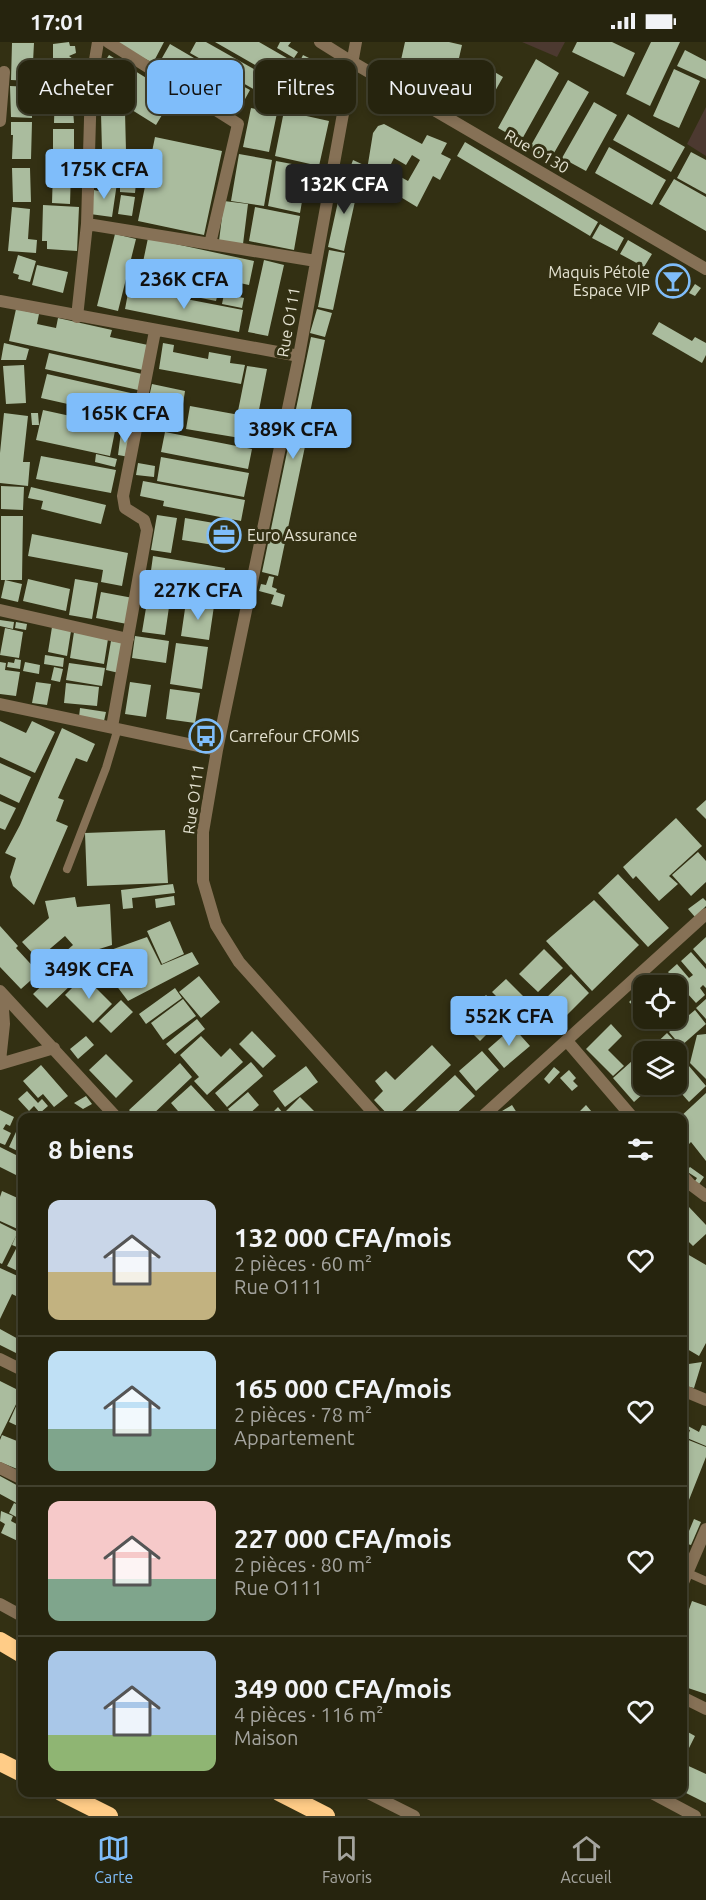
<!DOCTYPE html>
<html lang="fr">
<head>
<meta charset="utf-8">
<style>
  :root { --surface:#26240e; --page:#32301c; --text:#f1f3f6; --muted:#a4a49e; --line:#42412e; --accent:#7fbdfa }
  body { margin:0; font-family:Ubuntu,sans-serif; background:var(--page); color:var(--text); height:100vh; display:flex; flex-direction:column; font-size:22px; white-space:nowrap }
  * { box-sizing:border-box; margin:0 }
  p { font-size:20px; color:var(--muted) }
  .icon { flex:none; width:33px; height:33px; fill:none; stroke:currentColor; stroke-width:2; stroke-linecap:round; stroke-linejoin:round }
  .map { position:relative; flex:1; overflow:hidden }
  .panel { position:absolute; left:18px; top:1071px; width:669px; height:684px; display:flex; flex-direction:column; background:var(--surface); border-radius:12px; box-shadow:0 3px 9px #0003,0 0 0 2px var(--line) }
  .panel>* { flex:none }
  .top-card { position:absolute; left:18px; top:18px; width:670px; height:54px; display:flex; gap:12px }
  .fabs { position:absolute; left:633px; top:933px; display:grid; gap:12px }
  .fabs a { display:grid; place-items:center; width:54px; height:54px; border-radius:12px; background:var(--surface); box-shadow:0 3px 9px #0003,0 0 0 2px var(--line); font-size:30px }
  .price { position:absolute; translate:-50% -51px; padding:0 14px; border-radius:6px; background:var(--accent); color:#111; font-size:20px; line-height:39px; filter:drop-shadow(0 2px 3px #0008) }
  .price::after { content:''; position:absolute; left:50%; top:36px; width:18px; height:14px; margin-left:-9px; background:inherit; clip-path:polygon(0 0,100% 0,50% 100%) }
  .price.current { background:#222; color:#fff }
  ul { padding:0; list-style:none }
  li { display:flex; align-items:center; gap:18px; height:150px; padding:0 30px }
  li+li { border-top:2px solid var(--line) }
  li span { display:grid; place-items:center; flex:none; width:168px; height:120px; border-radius:12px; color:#555 }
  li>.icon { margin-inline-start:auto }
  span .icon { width:72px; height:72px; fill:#fffc; stroke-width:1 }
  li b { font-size:26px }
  h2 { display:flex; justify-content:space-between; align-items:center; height:72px; padding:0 30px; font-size:26px }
  .tag { padding:0 21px; border-radius:12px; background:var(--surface); box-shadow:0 3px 9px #0003,0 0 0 2px var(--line); font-size:21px; line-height:54px }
  .tag.current { background:var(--accent); color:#111 }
  .status { display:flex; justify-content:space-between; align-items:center; height:42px; padding:0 30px; background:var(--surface); direction:ltr }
  .status svg { height:16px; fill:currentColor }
  .tabs { display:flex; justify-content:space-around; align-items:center; height:84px; border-top:2px solid var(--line); background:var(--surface); font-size:16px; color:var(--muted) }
  .tabs a { display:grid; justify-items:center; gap:3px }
  .tabs .current { color:var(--accent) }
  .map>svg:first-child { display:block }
</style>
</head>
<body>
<div class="status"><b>17:01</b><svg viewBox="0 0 49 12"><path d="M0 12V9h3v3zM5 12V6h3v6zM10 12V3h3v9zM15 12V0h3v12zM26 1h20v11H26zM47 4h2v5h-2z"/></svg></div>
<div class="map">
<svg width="706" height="1774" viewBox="0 0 706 1774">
  <rect width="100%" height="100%" fill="#333013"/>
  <path fill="#4c3930" d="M522,0H565L557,15Z
    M706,65V114L687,102Z"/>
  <path fill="#aabc9e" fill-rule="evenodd" d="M69,0L70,4H75L76,11L69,14L73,17L72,27H76L75,36H53V2Z
    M113,0H164L153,21Z
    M196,0H206L273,38L264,53L190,11Z
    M215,0H259L292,19L281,38Z
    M280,0H291L288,4L298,10L294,16L277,6Z
    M405,0H449L462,3L456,29L401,18Z
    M577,0H612L635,11L624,35L572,10Z
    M651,0H680L650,64L626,52Z
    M12,1H34L32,39L11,38Z
    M170,2L206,23L194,44L158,23Z
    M685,8L706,19V37L677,24Z
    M109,13L174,53L156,83L124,63L131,53L97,32Z
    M303,13L323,23L320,29L315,26L312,31L298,23Z
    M536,17L559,31L521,99L498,86Z
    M39,18H47V37L39,36Z
    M476,19L503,35L485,67L458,52Z
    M79,20H84V35H79Z
    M404,21L457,35L452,53L412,43L415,30L403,27Z
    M674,27L700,39L679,86L653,74Z
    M215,29L250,48L239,68L204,49Z
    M303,31L312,36L318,47L312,72L285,67Z
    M568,38L589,50L550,118L529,107Z
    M10,44L32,45V76L11,75Z
    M55,45L75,46V56L72,55L74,81H54Z
    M34,59L43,60V69H34Z
    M594,60L617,73L586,129L562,116Z
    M251,66L277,71L269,110L243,105Z
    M284,69L329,79L319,124L275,114Z
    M125,70L126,109H102L101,71Z
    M628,72L685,105L671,130L613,98Z
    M11,80H32L31,117H12L13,93H11Z
    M384,82L422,102L427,93L447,101L441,112L451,117L440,138L433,134L417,165L366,134L373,91L378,84ZM412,113L420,118L408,139L388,128L394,116L406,123Z
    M53,87H74V119H53Z
    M155,95L222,109L204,193L138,179Z
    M465,100L598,180L590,194L457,114Z
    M609,105L666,138L652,163L595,131Z
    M691,110L706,118V152L677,136Z
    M239,112L272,118L264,164L231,159Z
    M353,118L366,124L362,134L349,129Z
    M101,119L131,120L130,139L101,138Z
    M276,119L308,125L300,171L268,164Z
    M312,124L319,126L317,140L308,138Z
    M12,126H30L31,160H13Z
    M53,128L71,129L70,162L52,161Z
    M343,137L359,141L344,209L328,205Z
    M674,137L706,155V189L659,162Z
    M104,139L117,141L112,175L90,172L94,148L103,150Z
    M120,140L136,141L135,151L120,150Z
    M308,141L316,143L314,150L306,148Z
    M121,153L135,155L132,174L118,172Z
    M224,159L248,162L243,202L219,199Z
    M43,163L79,165L77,209L47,207V199H42Z
    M12,165L30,167L28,197L37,198L36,211L8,209Z
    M255,165L300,174L294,208L249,199Z
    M600,182L624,196L617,209L592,196Z
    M115,192L136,197L118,269L97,264Z
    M148,196L254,219L249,243L143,220Z
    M628,198L652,212L644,225L620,212Z
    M329,208L345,211L333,268L318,265Z
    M18,213L36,219L30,240L18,237L19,233L13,231Z
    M264,218L284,223L268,294L248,290Z
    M37,223L68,230L63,251L32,243Z
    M141,223L156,226L154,235L139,232Z
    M161,227L193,233L191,243L159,237Z
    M669,231L684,241L677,252L670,247L672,244L664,239Z
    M211,236L224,239L221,250L208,247Z
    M155,238L182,242L180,252L154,248Z
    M695,242L701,246L695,254L689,251Z
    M129,246L243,268L239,290L125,267Z
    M193,246L218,251L216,259L191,254Z
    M224,252L244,256L242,266L222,262Z
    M16,267L39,272L37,282L56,286L58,276L112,288L110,295L148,303L143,328L9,299Z
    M317,267L332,271L325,295L310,291Z
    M659,280L692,299L695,295L706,301V313L702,321L652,292Z
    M311,295L325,298L306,390H308L278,534L262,530Z
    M4,301L29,307L26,318H1Z
    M163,301L174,303L173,310L208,317L209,310L231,314L230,321L245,323L241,342L159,327Z
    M49,311L142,332L138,348L45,327Z
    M24,323L26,361L6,362L3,324Z
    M247,324L267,327L258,373L238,369Z
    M47,332L135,352L130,376L41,356Z
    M152,342L185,349L183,362L149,355Z
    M152,357L180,363L176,386L148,380Z
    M190,364L256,376L252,398L186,387Z
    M43,368L116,384L110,414L36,398Z
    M4,371L28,374L23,420H30L28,444L0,441V411Z
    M31,371H38L39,383H32Z
    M121,390L133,392L129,415L118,413Z
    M165,390L252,407L248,427L161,410Z
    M96,412L117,417L115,425L95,420Z
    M41,414L116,428L111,451L36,437Z
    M161,415L249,431L244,455L157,439Z
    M138,421L155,424L154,435L136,433Z
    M143,439L245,458L241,479L163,464L164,459L140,454Z
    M1,444L24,445L23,468L1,467Z
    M31,445L106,463L101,482L41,467L43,459L28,456Z
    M157,473L177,476L171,511L151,508Z
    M1,474H23L22,538H1Z
    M185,476L237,485L233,506L182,498Z
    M32,492L128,511L122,544L101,540L103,528L28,514Z
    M153,514L225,526L219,562L148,550Z
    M269,534L274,535L272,545L277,547L276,550L285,553L282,565L271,562L274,553L259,549L261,542L266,543Z
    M28,537L70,547L66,569L23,559Z
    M75,537L98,541L92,577L69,573Z
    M5,538L22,542L18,560L1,556Z
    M101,550L133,556L127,582L96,576Z
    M148,554L170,558L165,593L142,590Z
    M186,560L214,564L209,598L181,594Z
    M0,578L14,580L13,587L0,584Z
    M16,580L27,582L26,588L15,586Z
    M52,585L71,589L67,614L48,610Z
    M5,586L23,590L19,616L0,613Z
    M74,590L108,597L104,622L70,616Z
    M135,594L169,599L166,621L132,616Z
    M111,599L124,601L119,631L106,628Z
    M176,601L208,605L202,647L170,642Z
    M45,613L64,616L63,625L44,622Z
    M15,617L21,618L20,627L7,625L8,620L14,621Z
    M0,620L6,621L5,628L20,630L16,654L0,652Z
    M25,620L40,623L39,632L23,629Z
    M69,621L105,626L102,644L66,638Z
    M54,625L63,627L60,640L51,638Z
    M36,640L51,642L47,663L32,661Z
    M130,640L151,643L146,675L125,672Z
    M66,641L99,645L97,664L64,661Z
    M170,647L200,651L195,681L166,677Z
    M80,666L106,670L104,679L79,675Z
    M0,679L26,691L32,679L55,690L35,731L0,715Z
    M62,686L95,702L87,720L76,716L58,756L64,758L56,779L68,784L34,863L13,844L10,835L16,816L5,811L20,783Z
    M0,721L31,735L19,761L0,752Z
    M706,758V777L696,767Z
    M0,759L16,766L5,788L0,786Z
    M676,776L702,804L669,834L678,842L659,859L636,834L633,837L623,825Z
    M165,788L168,841L87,844L85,791Z
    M698,810L706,819V840L691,854L672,833Z
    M618,832L669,886L648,905L598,851Z
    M173,842L175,851L132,856L133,866L123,867L121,848Z
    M174,854L175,863L156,866L155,857Z
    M75,855L77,865L110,862L112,903L80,913L99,932L91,939L65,910L73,903L65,894L38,917L22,900L49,876L45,859Z
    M703,856L706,859V864L695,875L688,867Z
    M594,858L639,903L592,949L546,899Z
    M170,879L184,912L162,922L147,889Z
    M0,884L18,904L16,906L39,931L21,947L0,925Z
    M147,895L161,923L192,910L199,922L128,959L94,914Z
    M706,895V922L693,907Z
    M544,907L563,926L538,950L519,932Z
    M691,910L706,927V946L703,943L700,946L705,953L696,961L668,930L677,922L689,936L693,933L681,919Z
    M60,926L74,940L47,966L33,952Z
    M571,932L589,951L564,976L545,957Z
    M84,934L112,962L93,981L65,953Z
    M199,934L220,960L201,976L179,950Z
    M654,936L661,944H646Z
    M506,937L536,967L523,981L492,950Z
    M175,946L182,956L146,982L139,972Z
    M644,946V974L629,960Z
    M486,953L506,973L480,999L460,979Z
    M183,957L196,974L163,998L151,981Z
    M706,957V977L696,966Z
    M121,958L133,970L111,991L99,979Z
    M695,968L706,982L681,1004L669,990Z
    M557,971L567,983L556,992L546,980Z
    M197,977L205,987L175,1012L166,1002Z
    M611,982L622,994L608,1008L624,1024L613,1034L586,1007Z
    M513,985L530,1004L504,1026L488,1007Z
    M252,989L276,1014L263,1026L239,1002Z
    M667,991L685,1010L676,1017V1010H647Z
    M706,992V1037L690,1021L697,993Z
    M86,994L94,1003L78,1017L70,1007Z
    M201,994L221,1015L230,1006L243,1020L207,1053L194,1039L199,1035L180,1013Z
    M432,1003L451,1023L395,1076H391L374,1058L383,1049L375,1039L386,1029L395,1038Z
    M482,1009L499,1028L476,1049L459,1029Z
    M106,1012L133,1039L116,1056L89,1028Z
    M683,1017L706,1044L689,1060L673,1042H676V1023Z
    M632,1019L644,1032V1042H654L634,1060L613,1036Z
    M251,1020L263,1034L227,1065L215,1051Z
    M180,1021L192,1035L149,1076H136L129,1068Z
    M41,1023L68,1054L54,1065L43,1052L38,1056L23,1039Z
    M306,1024L318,1040L285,1065L273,1049Z
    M554,1025L560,1030L549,1042L544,1037Z
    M569,1028L576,1036L573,1039L578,1044L572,1049L560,1036Z
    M455,1033L475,1054L451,1076H408Z
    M191,1043L217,1071L212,1076H184L171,1061Z
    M27,1049L38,1061L42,1057L48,1064L40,1071L34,1064L29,1069L18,1057Z
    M248,1050L259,1063L245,1076H235L228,1067Z
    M706,1051V1119L691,1100L682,1109V1076H679Z
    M86,1054L92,1062L83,1067L74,1061Z
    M300,1055L321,1076H291L285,1070Z
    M512,1063L517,1071L505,1076L502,1069Z
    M586,1063L597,1076H573Z
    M278,1065L287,1076H267Z
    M0,1068L14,1075L10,1084L6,1082L3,1087L11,1091L5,1103L0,1101Z
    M79,1069L86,1072L84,1076H76Z
    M549,1069L555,1076H542Z
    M22,1077V1111L9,1105Z
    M0,1105L22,1116V1136L0,1125Z
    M690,1125L704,1135L697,1145L693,1142L697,1136L686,1129Z
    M2,1149L22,1158V1189L0,1179V1155Z
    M689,1165L706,1183V1192L693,1204L682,1193V1170Z
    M0,1181L18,1190L2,1222L0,1221Z
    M17,1192L22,1195V1231L7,1224L17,1205L12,1203Z
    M682,1209L706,1223V1301L699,1314L682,1304L688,1292L682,1289Z
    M0,1226L22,1236V1257L12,1252L0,1277Z
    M0,1287L20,1298L22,1293V1314L0,1303Z
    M702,1320L694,1346L682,1343V1323Z
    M0,1339L22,1350L0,1395Z
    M22,1351V1386L9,1380Z
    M702,1383L706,1384V1404L687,1396L690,1388L687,1387L688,1384L699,1390Z
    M2,1393L22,1401V1429L0,1420V1398Z
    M686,1397L706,1405V1415L685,1468L682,1467V1405Z
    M0,1434L22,1446V1464L0,1452Z
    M14,1461L22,1465V1478L9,1471Z
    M1,1469L13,1474L11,1479L22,1485V1501L1,1491L5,1482L0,1479Z
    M694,1477L701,1480L691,1503L684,1501Z
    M692,1559L706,1564V1652L682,1644V1587Z
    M686,1689L695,1694L688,1708L682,1705V1695Z
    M682,1721L706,1732V1761L682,1749Z"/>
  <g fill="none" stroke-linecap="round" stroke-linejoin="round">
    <path stroke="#867156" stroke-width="8" d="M67,827L106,726L118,686
      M688,1531L706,1539"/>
    <path stroke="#867156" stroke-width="12" d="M108,0L238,82L210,202
      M356,0L299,314L217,708L203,790V839L216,883L239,920L378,1076
      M0,79L4,30
      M87,182L316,219
      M0,259L299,314
      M77,275L87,182L91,42L98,0
      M0,568L128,597
      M0,662L217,708
      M112,685L147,488L144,478L125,466L123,454L155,289
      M0,949L117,1076
      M567,999L633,1076
      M0,1019L4,982L2,952
      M0,1022L54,1006
      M481,1076L706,872
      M682,1133L690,1142L706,1154
      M0,1317L22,1328
      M682,1348L706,1358
      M0,1426L22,1437
      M682,1543L706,1487
      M0,1562L22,1574
      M682,1655L706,1667
      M366,1750L414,1774
      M650,1750L695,1774"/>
    <path stroke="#867156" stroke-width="12" d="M320,0L352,20L706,227"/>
    <path stroke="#ffcc87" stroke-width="18" d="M0,1599L22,1612
      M0,1720L22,1731
      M61,1750L109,1774
      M279,1750L326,1774"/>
  </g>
  <defs>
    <symbol id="bar-ring" viewBox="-11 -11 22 22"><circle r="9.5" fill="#333013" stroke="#7fbdfa" stroke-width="1.5"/><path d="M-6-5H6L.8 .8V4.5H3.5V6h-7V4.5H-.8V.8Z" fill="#7fbdfa"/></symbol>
    <symbol id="office-ring" viewBox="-11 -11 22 22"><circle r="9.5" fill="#333013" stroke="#7fbdfa" stroke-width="1.5"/><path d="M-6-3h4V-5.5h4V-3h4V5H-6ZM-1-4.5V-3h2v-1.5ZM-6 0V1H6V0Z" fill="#7fbdfa"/></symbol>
    <symbol id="bus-ring" viewBox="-11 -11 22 22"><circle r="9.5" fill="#333013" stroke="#7fbdfa" stroke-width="1.5"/><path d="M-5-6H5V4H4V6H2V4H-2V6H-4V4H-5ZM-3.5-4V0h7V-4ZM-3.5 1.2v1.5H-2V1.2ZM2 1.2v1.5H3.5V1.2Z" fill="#7fbdfa"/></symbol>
  </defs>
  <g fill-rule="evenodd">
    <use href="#bar-ring" x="654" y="220" width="38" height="38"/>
    <use href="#office-ring" x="205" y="474" width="38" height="38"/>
    <use href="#bus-ring" x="187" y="675" width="38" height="38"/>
  </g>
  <g text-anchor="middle" stroke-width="6" stroke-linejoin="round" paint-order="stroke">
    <g font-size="16" fill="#e4e2d1" stroke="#333013">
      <text transform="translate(537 109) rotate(30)" y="6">Rue O130</text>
      <text transform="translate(288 280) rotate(-80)" y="6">Rue O111</text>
      <text transform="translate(193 757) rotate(-82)" y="6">Rue O111</text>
    </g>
    <g font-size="16" fill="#e4e2d1" stroke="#333013" text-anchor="start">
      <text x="650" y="236" text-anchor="end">Maquis Pétole<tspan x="650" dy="18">Espace VIP</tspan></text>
      <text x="247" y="499">Euro Assurance</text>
      <text x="229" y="700">Carrefour CFOMIS</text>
    </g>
  </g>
</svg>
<div class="fabs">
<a><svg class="icon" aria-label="locate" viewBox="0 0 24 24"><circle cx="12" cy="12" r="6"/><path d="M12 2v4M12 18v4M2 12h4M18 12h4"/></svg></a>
<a><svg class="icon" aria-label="layers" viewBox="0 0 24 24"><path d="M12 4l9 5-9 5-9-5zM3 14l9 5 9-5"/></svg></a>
</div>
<b class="price" style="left:104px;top:158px">175K CFA</b>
<b class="price current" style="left:344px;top:173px">132K CFA</b>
<b class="price" style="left:184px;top:268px">236K CFA</b>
<b class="price" style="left:125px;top:402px">165K CFA</b>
<b class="price" style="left:293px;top:418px">389K CFA</b>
<b class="price" style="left:198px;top:579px">227K CFA</b>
<b class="price" style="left:89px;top:958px">349K CFA</b>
<b class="price" style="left:509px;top:1005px">552K CFA</b>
<div class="top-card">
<a class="tag">Acheter</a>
<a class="tag current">Louer</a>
<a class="tag">Filtres</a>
<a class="tag">Nouveau</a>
</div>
<section class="panel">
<h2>8 biens<svg class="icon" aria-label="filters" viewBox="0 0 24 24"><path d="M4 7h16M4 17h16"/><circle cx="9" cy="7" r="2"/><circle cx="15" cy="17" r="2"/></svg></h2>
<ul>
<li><span style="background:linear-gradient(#c9d6e8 60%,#c2b280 0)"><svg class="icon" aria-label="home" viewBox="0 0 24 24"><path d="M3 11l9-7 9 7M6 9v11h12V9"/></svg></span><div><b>132 000 CFA/mois</b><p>2 pièces · 60 m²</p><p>Rue O111</p></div><svg class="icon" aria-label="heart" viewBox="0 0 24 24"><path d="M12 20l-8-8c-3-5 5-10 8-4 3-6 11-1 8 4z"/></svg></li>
<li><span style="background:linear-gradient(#bfe0f5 65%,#7fa58c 0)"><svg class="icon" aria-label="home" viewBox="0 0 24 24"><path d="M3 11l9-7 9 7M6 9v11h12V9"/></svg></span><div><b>165 000 CFA/mois</b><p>2 pièces · 78 m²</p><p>Appartement</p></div><svg class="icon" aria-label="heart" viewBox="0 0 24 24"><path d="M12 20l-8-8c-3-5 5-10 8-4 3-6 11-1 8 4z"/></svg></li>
<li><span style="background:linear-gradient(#f6c9c9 65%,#7fa58c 0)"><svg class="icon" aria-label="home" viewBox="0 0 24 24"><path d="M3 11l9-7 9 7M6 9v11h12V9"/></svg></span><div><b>227 000 CFA/mois</b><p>2 pièces · 80 m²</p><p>Rue O111</p></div><svg class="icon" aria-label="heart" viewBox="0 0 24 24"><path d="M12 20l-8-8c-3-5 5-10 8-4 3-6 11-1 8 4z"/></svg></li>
<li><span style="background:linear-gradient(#a9c7e8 70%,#8fb573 0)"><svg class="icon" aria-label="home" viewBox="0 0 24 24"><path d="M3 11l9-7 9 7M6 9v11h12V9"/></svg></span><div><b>349 000 CFA/mois</b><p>4 pièces · 116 m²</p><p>Maison</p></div><svg class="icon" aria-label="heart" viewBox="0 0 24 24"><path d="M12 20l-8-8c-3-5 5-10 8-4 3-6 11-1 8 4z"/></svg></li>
</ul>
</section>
</div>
<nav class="tabs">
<a class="current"><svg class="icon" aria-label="map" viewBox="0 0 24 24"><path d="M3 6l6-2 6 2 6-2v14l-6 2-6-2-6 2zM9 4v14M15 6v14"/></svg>Carte</a>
<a><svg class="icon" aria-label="saved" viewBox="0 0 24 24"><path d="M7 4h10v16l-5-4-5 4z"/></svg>Favoris</a>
<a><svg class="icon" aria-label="home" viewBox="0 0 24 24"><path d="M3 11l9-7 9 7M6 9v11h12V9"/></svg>Accueil</a>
</nav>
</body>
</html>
